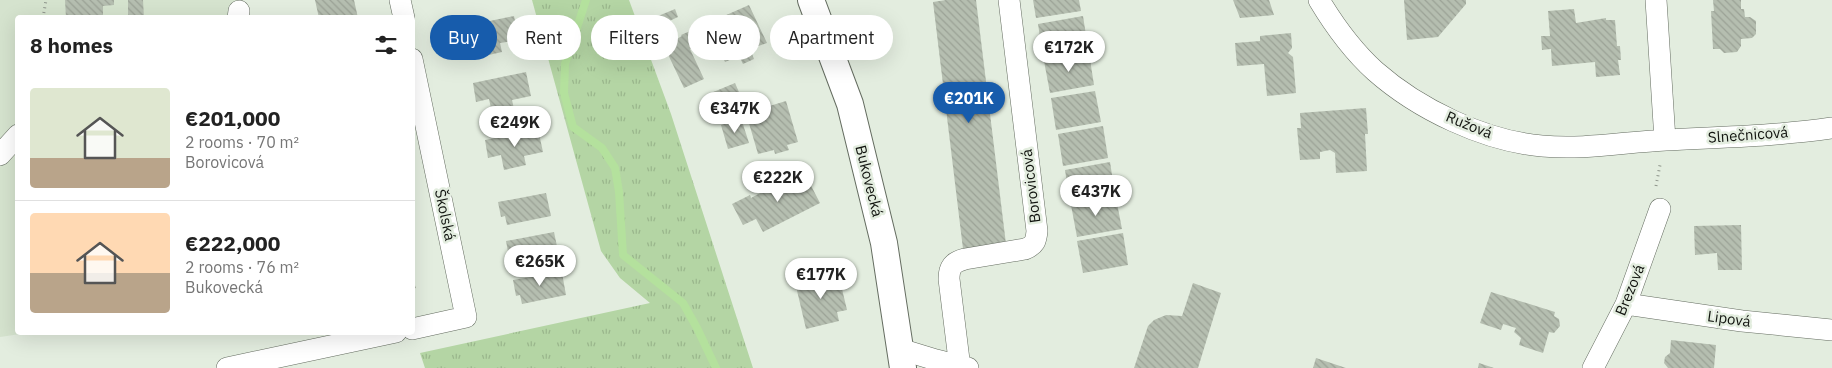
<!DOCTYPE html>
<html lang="en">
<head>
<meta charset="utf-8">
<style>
  :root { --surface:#fff; --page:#f2f2f2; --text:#222; --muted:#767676; --line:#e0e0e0; --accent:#175cac }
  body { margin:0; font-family:"IBM Plex Sans",sans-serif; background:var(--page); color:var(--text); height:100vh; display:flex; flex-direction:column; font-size:19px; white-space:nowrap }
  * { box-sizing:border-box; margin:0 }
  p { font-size:16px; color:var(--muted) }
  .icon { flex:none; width:28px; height:28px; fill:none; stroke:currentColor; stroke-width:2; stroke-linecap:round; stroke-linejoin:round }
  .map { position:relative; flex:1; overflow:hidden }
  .panel { position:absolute; left:15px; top:15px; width:400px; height:320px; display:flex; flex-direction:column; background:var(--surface); border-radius:5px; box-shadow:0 5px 20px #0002 }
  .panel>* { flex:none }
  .hud { position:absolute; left:430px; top:15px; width:475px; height:45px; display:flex; gap:10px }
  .price { position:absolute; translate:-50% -42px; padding:0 11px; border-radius:18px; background:#fff; color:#222; font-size:16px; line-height:32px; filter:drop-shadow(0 1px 2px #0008) }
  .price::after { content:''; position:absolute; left:50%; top:30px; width:15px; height:11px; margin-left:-8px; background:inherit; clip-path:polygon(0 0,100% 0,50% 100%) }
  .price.current { background:var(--accent); color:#fff }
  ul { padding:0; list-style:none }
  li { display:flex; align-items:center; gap:15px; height:125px; padding:0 15px }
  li+li { border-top:1px solid var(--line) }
  li span { display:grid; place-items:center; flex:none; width:140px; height:100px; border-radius:5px; color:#555 }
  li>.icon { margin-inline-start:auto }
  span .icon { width:60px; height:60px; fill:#fffc; stroke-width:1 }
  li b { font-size:21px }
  h2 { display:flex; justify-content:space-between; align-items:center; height:60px; padding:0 15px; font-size:21px }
  .pill { padding:0 18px; border-radius:22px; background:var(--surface); box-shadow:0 5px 20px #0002; font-size:18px; line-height:45px }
  .pill.current { background:var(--accent); color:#fff }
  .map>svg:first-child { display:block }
</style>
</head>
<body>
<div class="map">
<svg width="1832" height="368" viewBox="0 0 1832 368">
  <defs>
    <pattern id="grass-tufts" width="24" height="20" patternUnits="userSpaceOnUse" patternTransform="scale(1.25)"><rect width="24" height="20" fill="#b4d5a4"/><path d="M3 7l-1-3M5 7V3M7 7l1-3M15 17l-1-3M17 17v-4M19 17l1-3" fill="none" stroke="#9ab68c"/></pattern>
    <pattern id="building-back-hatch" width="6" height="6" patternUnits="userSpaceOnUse" patternTransform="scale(1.25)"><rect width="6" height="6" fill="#b5beb0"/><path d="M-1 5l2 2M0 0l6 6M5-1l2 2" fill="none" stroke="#9ba296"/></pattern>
  </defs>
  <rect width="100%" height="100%" fill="#e3eddf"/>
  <path fill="#d5e3ce" d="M0,0H240L241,17L18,18V332L27,333L0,337Z"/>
  <path fill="url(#grass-tufts)" d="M532,0H629L671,114L753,368H425L420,353L650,303L620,278L601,251Z"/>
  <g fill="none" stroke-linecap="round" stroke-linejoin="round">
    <path stroke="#b4e19d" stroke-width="8" d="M586,0L565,64L564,93L573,127L602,148L615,168L619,192L623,255L683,303L697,328L716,368"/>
  </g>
  <path fill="url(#building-back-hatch)" d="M65,0H114V5L103,6V18H66Z
    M128,0H143L144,18H128Z
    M315,0H354L358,18H319Z
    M946,0H976L1006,244L963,249L933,2Z
    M1033,0H1079L1081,11L1036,18Z
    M1233,0H1269L1274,15L1240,18Z
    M1404,0H1466V4L1438,37L1407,40Z
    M1713,0H1741V9H1744L1745,17H1750L1756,21V34L1752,38L1741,39V46L1737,52L1724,53L1720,49H1713L1711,11H1714Z
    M749,5L767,43L750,49L754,59L743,64L739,56L725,62L714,39L690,49L704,79L684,88L664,46L682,36L681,35Z
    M675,9L678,17L654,28L651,19Z
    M1574,9L1576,23L1606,18V20H1615L1617,46H1620L1621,60H1618L1620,75L1596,77L1595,62L1552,66L1551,49L1542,50L1541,36H1550L1548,11Z
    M514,16L519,40L500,43L502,52L480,57L477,42L464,45L461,27Z
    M1083,16L1088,48L1043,56L1038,24Z
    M1291,33L1292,48L1288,53L1293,57L1296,93L1267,96L1264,64L1237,66L1235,43L1260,41V36Z
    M1089,53L1094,85L1050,93L1044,61Z
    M526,72L531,96L512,100L514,109L492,113L489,99L476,102L473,83Z
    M735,83L745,106L720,115L711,93Z
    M1095,91L1101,122L1056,130L1051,98Z
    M786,101L798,142L787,145L789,150L775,154L774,150L758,154L746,113Z
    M1366,108L1368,134H1365L1367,171L1336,173L1335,153L1330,150L1320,152V159L1300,160L1297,128H1301L1300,113Z
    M741,118L749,143L728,149L721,125Z
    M1103,126L1108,158L1063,166L1058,134Z
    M538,129L543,152L524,156L526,165L504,170L501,155L488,158L485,140Z
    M1110,162L1115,194L1070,202L1065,170Z
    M803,170L820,203L763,232L756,219L743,225L732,204L750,195L751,198Z
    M546,193L551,216L507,225L505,216L501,217L498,202Z
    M1116,198L1122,229L1077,237L1071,205Z
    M1741,225L1742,270H1718L1717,253L1695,255L1694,226Z
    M554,232L559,256L514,264L513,256L509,257L506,241Z
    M1123,233L1128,265L1083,273L1077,241Z
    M569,270L570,272L562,273L566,295L522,304L520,295L516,296L513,280Z
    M838,272L847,310L837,312L839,321L806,329L795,282Z
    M412,277L416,288L412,289Z
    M1193,283L1221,293L1198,368H1134L1148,326L1154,320L1166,315L1182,316Z
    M1491,292L1555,312L1554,316L1559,319L1560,326L1554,333L1549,332L1543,353L1519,345L1521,338L1514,332L1516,328L1503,324L1501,330L1480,323Z
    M1671,340L1716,345L1714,368H1668L1664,363L1665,357L1670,353Z
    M1316,358L1346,368H1313Z
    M1479,363L1494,368H1478Z"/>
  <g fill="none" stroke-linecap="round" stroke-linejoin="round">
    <defs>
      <path id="minor" d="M400,0L404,18
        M1319,0C1334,25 1353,51 1375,71C1418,109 1484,141 1542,146C1583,150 1625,142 1666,140C1722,137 1777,136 1832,128
        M1656,0L1665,140
        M238,18L239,11
        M412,59L466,317L412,329
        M0,155L18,135
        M1626,304L1742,321L1832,330
        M900,349L936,360L968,368
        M227,368L396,332
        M960,368L949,279C949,267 953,262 965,259L1025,249C1035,245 1036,241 1037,231L1009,0
        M1593,368L1626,304L1660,209"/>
      <path id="tertiary" d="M811,0L850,104L884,243L903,368"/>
    </defs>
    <use href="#minor" stroke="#646c60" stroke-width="22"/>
    <use href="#tertiary" stroke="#646c60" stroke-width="28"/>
    <path stroke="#8f968c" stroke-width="3" stroke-dasharray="1 4" stroke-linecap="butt" d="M43,18L46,0
      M1656,186L1660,165"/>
    <use href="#minor" stroke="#fff" stroke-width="21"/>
    <use href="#tertiary" stroke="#fff" stroke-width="26"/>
  </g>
  <g text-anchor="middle" stroke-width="5" stroke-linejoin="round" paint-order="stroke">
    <g font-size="15" fill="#10130e" stroke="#e3eddf">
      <text transform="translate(1469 125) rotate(22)" y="5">Ružová</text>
      <text transform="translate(1748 135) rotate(-4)" y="5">Slnečnicová</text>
      <text transform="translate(869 181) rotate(76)" y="5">Bukovecká</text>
      <text transform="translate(1031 186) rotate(-97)" y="5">Borovicová</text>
      <text transform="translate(445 215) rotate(78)" y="5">Školská</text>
      <text transform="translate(1630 290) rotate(-68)" y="5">Brezová</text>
      <text transform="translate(1729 319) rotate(8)" y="5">Lipová</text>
    </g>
  </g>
</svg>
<b class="price" style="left:1069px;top:73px">€172K</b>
<b class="price current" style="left:969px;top:124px">€201K</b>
<b class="price" style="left:735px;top:134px">€347K</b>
<b class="price" style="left:515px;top:148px">€249K</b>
<b class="price" style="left:778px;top:203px">€222K</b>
<b class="price" style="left:1096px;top:217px">€437K</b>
<b class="price" style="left:540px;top:287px">€265K</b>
<b class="price" style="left:821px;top:300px">€177K</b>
<div class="hud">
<a class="pill current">Buy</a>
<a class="pill">Rent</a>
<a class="pill">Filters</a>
<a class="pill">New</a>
<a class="pill">Apartment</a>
</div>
<section class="panel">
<h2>8 homes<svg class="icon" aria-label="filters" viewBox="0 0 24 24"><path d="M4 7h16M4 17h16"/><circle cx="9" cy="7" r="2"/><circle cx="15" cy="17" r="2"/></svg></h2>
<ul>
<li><span style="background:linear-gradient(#dfe7d0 70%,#b9a48a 0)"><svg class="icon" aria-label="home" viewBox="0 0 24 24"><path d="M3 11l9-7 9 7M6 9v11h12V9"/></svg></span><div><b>€201,000</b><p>2 rooms · 70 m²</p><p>Borovicová</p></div></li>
<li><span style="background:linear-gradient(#ffd9b3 60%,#b9a48a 0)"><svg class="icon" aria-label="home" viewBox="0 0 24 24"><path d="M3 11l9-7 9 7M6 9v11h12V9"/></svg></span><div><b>€222,000</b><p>2 rooms · 76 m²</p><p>Bukovecká</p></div></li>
</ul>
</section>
</div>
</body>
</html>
